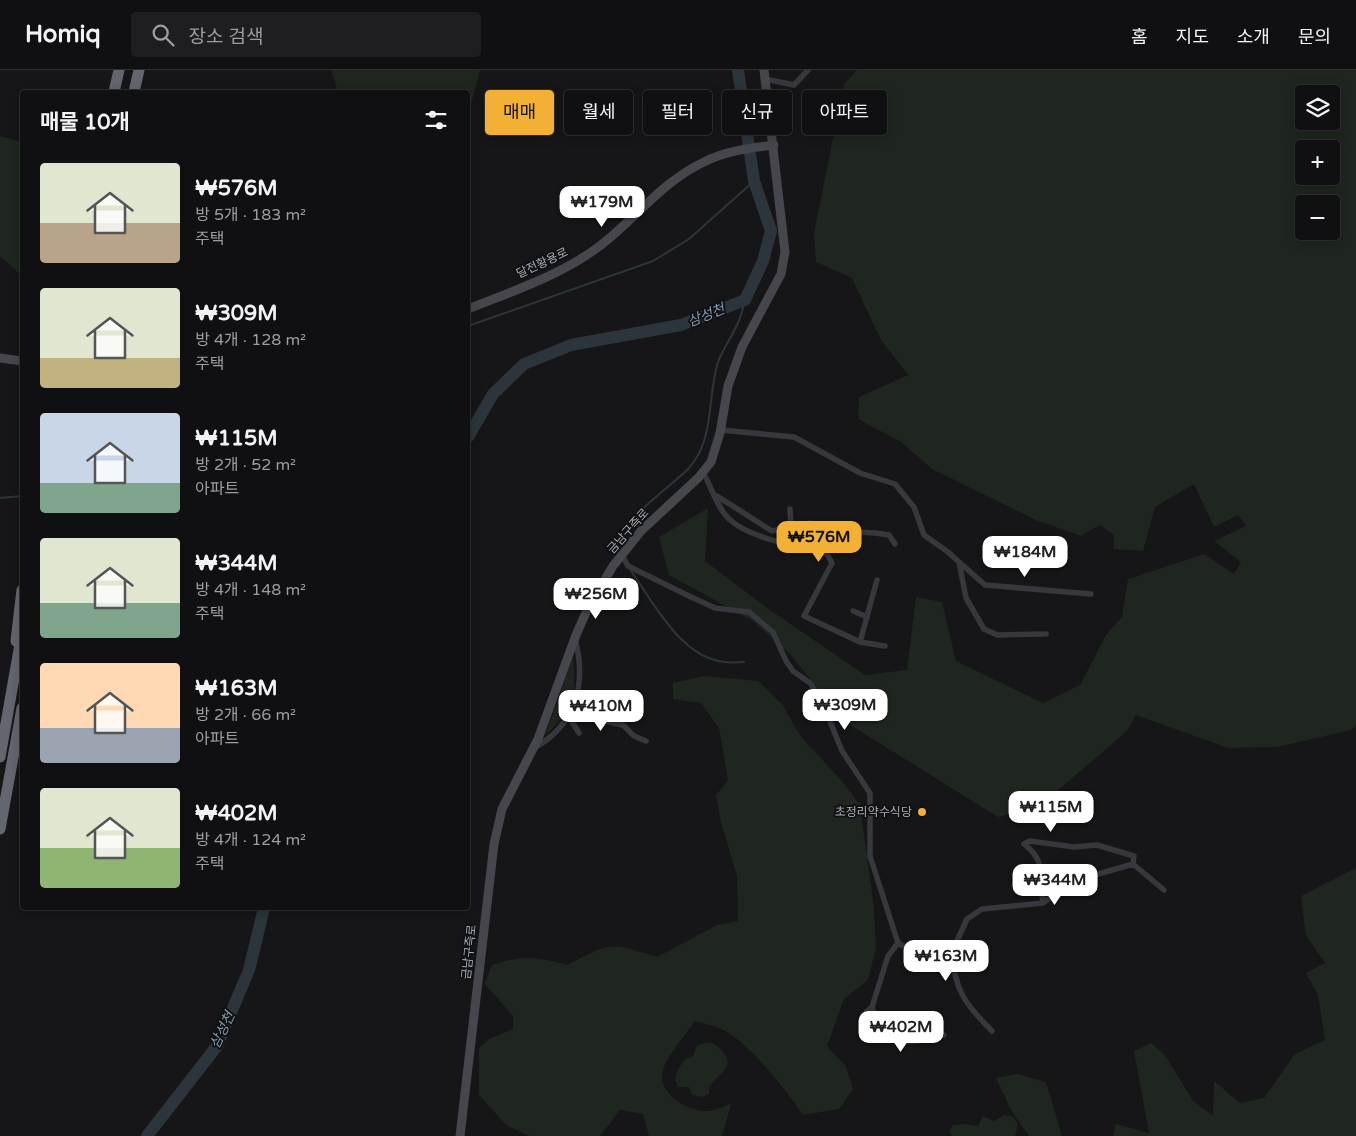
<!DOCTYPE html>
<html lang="ko">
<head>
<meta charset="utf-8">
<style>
  :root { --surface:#101012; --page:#1e1e20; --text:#f1f3f6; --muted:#9c9d9f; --line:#303032; --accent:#f2b134 }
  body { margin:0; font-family:"Varela Round","Noto Sans KR",sans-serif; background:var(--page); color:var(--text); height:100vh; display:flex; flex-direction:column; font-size:19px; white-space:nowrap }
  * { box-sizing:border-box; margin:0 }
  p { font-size:16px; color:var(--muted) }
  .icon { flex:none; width:28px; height:28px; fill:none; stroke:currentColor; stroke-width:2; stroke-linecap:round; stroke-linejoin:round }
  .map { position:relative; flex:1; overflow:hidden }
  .side { position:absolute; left:20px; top:20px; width:450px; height:820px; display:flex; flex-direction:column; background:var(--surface); border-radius:5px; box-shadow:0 2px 12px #0003,0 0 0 1px var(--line) }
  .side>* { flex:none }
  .banner { position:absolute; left:485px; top:20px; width:475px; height:45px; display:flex; gap:10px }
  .controls { position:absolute; left:1295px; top:15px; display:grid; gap:10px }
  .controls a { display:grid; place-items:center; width:45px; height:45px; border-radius:5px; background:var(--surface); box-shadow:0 2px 12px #0003,0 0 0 1px var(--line); font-size:25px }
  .price { position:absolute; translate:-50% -42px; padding:0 11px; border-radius:10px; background:#fff; color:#222; font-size:16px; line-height:32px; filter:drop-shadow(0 1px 2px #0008) }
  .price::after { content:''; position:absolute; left:50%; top:30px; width:15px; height:11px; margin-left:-8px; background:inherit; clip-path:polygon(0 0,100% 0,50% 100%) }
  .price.current { background:var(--accent); color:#111 }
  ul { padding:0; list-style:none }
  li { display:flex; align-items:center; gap:15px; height:125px; padding:0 20px }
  li span { display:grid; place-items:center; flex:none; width:140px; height:100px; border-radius:5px; color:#555 }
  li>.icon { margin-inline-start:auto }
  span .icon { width:60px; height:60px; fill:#fffc; stroke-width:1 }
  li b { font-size:21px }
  h2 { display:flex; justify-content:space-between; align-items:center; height:60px; padding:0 20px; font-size:21px }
  .tag { padding:0 18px; border-radius:5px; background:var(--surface); box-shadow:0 2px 12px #0003,0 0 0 1px var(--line); font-size:18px; line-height:45px }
  .tag.current { background:var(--accent); color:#111 }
  header { display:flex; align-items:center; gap:30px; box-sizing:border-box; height:70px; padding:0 25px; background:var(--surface); border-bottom:1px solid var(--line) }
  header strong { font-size:24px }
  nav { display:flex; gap:28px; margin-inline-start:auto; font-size:18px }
  .search { width:350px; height:45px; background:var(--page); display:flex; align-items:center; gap:12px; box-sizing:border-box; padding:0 18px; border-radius:5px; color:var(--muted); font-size:19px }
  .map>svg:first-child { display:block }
</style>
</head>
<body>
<header>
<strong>Homiq</strong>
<div class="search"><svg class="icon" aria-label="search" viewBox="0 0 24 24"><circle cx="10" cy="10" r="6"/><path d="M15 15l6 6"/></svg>장소 검색</div>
<nav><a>홈</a><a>지도</a><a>소개</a><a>문의</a></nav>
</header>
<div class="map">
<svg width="1356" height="1066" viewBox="0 0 1356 1066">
  <rect width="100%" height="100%" fill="#161618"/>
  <path fill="#1e261f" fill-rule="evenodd" d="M331,0H480L471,34L468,36V22H338Z
    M857,0H1356V655L1351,660L1277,677L1228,678L1136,645L1127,661L1040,736L998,747L844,651L790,584L753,551L669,505L659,467L708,438L705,491L770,540L865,605L907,600L916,527L942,532L956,591L1043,633L1080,615L1106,565L1122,547L1128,509L1204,484L1234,504L1241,492L1214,471L1246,456L1238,445L1214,457L1194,414L1155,437L1143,481L1114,479V465L1100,455L1081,466L1036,450L932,399L901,372L858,349L859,327L908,305L881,270L852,208L816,192L814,163L844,14ZM1304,24H1331V51H1304ZM1304,79H1331V106H1304ZM1304,134H1331V161H1304Z
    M0,66L22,72V206L0,186Z
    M573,587C577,628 574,636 545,666Z
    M704,606L758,611L782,634L801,667L841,710L860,735L874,838L876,878L868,910L844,929L827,976L846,996L853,1019L839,1039L803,1045C786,1020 748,971 721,959C713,955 703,954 695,951C685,966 665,987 662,1004C659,1025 691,1043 709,1041C716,1040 724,1036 731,1034L722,1066H649L643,1044L620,1040L600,1066H529L506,1055L479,1025V978L489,969L513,959V946L485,914L492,895C519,885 540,887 567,895C612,872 609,872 657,887L717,855L738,851L737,806L721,752L716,725L728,710L719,658L701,633L673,629V613Z
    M1356,798V1066H1113L1116,1054L1149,1063L1134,981L1151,973L1165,985L1193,1031L1213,1046L1214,1011L1240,1033L1264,1028L1295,984L1325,970L1318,925L1306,903L1325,893L1306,866L1301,826Z
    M706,972C714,973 717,975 723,982C737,997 716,1006 710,1016C709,1018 709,1021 709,1024L702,1027L692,1025L689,1017H678L675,1010C678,998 681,990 693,986L697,976Z
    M1017,1004L1046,1012L1062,1066H1029L1011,1040L996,1008Z
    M1005,1045L1013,1047L1018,1054L1015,1066H952L949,1061L953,1055L965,1054L978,1056L983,1046L994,1051Z"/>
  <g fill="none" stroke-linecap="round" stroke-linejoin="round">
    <path stroke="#2c353c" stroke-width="2" d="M468,256L653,191L689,169L754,111
      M0,428L22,426
      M616,479C615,454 672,416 689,398C715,369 707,327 718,292C723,279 731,268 737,255C741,247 743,238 745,230
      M631,501C654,533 681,588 725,592C731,593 738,592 744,592"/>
    <path stroke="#2c353c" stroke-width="12" d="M468,367L493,324L524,294L571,275L681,255L745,230L763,191L771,161L754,111L738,0
      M147,1066L217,976L249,900L264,838"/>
    <path stroke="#37383d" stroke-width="5.5" d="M765,9L794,15L808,0
      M721,360L794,367L860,403L895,414L914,437L924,465L948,482L959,492L966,528L984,559L997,565L1046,564
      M703,402C711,416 717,438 729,449C750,469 799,476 827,484L832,493L804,546L860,572L885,576
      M717,426L772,461L811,453L830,466C851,461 868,461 889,465L895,474
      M790,439L791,457
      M622,485L628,496L689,526L715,538L749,542L773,562L786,591L793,601L810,613L821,629L842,681L870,723V786L898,873L888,886L872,937
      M959,492L985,515L1091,524
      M853,541L867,547
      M860,572L877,510
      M577,627L584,638L596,649L623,655L634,666L646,671
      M569,647L579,663
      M534,678C576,655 587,614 575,569
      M1043,833C1038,807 1048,792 1024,774L1030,771L1074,777L1097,775L1134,786L1133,794
      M898,873C916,883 932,896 952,882C954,920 966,935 992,961
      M952,882L967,849L982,839L1043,833L1071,812L1133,794L1164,820
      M863,945L872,937C882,979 910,975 944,965"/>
    <path stroke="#45474d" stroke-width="9" d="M468,239C513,221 562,205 601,175C636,148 663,111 704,92C725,81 750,78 774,75
      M0,288L22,291
      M460,1066L494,774L502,739L538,669L576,565L588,538L613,496L641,461L698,408L711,392L720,363L728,316L742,277L781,204L785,182L764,0"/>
    <path stroke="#63666e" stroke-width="11" d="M114,22L119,0
      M134,22L139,0
      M16,571L22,520
      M0,687L22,563
      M0,759L22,638"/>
  </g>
  <circle fill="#f2b134" stroke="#111113" stroke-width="2" cx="922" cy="742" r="5"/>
  <g text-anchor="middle" stroke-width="4" stroke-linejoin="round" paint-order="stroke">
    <g font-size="12" fill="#a8adb8" stroke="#111113">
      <text transform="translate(542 193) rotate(-25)" y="4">달전황용로</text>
      <text transform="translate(628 461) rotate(-48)" y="4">금남구즉로</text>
      <text transform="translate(469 882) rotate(-84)" y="4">금남구즉로</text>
    </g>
    <g font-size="12" fill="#a8adb8" stroke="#111113" text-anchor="end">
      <text x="912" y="746">초정리약수식당</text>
    </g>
    <g font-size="14" font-style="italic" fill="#7f9bb3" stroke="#111113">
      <text transform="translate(706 245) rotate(-22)" y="5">삼성천</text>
      <text transform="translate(222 960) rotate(-64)" y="5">삼성천</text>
    </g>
  </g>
</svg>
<div class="controls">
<a><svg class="icon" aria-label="layers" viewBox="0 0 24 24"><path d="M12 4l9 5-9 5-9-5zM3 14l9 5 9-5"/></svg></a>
<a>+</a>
<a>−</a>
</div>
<b class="price" style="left:602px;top:158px">₩179M</b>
<b class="price current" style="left:819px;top:493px">₩576M</b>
<b class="price" style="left:1025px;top:508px">₩184M</b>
<b class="price" style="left:596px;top:550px">₩256M</b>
<b class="price" style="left:845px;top:661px">₩309M</b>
<b class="price" style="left:601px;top:662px">₩410M</b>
<b class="price" style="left:1051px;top:763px">₩115M</b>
<b class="price" style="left:1055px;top:836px">₩344M</b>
<b class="price" style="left:946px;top:912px">₩163M</b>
<b class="price" style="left:901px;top:983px">₩402M</b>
<div class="banner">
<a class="tag current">매매</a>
<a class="tag">월세</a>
<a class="tag">필터</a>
<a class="tag">신규</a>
<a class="tag">아파트</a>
</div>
<section class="side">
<h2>매물 10개<svg class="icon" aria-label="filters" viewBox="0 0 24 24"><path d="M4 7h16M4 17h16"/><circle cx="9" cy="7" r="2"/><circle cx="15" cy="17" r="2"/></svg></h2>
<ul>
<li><span style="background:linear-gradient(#dfe7d0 60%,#b9a48a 0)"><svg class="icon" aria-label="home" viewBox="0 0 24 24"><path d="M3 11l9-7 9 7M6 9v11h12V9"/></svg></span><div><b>₩576M</b><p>방 5개 · 183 m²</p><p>주택</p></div></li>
<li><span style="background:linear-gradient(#dfe7d0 70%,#c2b280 0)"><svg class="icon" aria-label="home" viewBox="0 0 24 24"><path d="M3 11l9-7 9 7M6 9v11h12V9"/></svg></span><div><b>₩309M</b><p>방 4개 · 128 m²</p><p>주택</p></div></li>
<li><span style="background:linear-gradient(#c9d6e8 70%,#7fa58c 0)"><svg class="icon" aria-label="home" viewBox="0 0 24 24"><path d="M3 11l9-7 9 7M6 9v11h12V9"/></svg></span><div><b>₩115M</b><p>방 2개 · 52 m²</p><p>아파트</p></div></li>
<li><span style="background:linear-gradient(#dfe7d0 65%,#7fa58c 0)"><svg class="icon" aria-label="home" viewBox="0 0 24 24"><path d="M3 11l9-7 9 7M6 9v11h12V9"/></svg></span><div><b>₩344M</b><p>방 4개 · 148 m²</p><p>주택</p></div></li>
<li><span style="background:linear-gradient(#ffd9b3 65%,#9aa5b1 0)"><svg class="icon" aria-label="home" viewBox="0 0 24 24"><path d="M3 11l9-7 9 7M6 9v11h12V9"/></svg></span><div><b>₩163M</b><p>방 2개 · 66 m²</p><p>아파트</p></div></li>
<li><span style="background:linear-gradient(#dfe7d0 60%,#8fb573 0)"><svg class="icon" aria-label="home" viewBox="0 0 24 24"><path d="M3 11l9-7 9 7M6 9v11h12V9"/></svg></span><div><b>₩402M</b><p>방 4개 · 124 m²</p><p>주택</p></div></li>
</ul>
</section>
</div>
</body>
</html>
